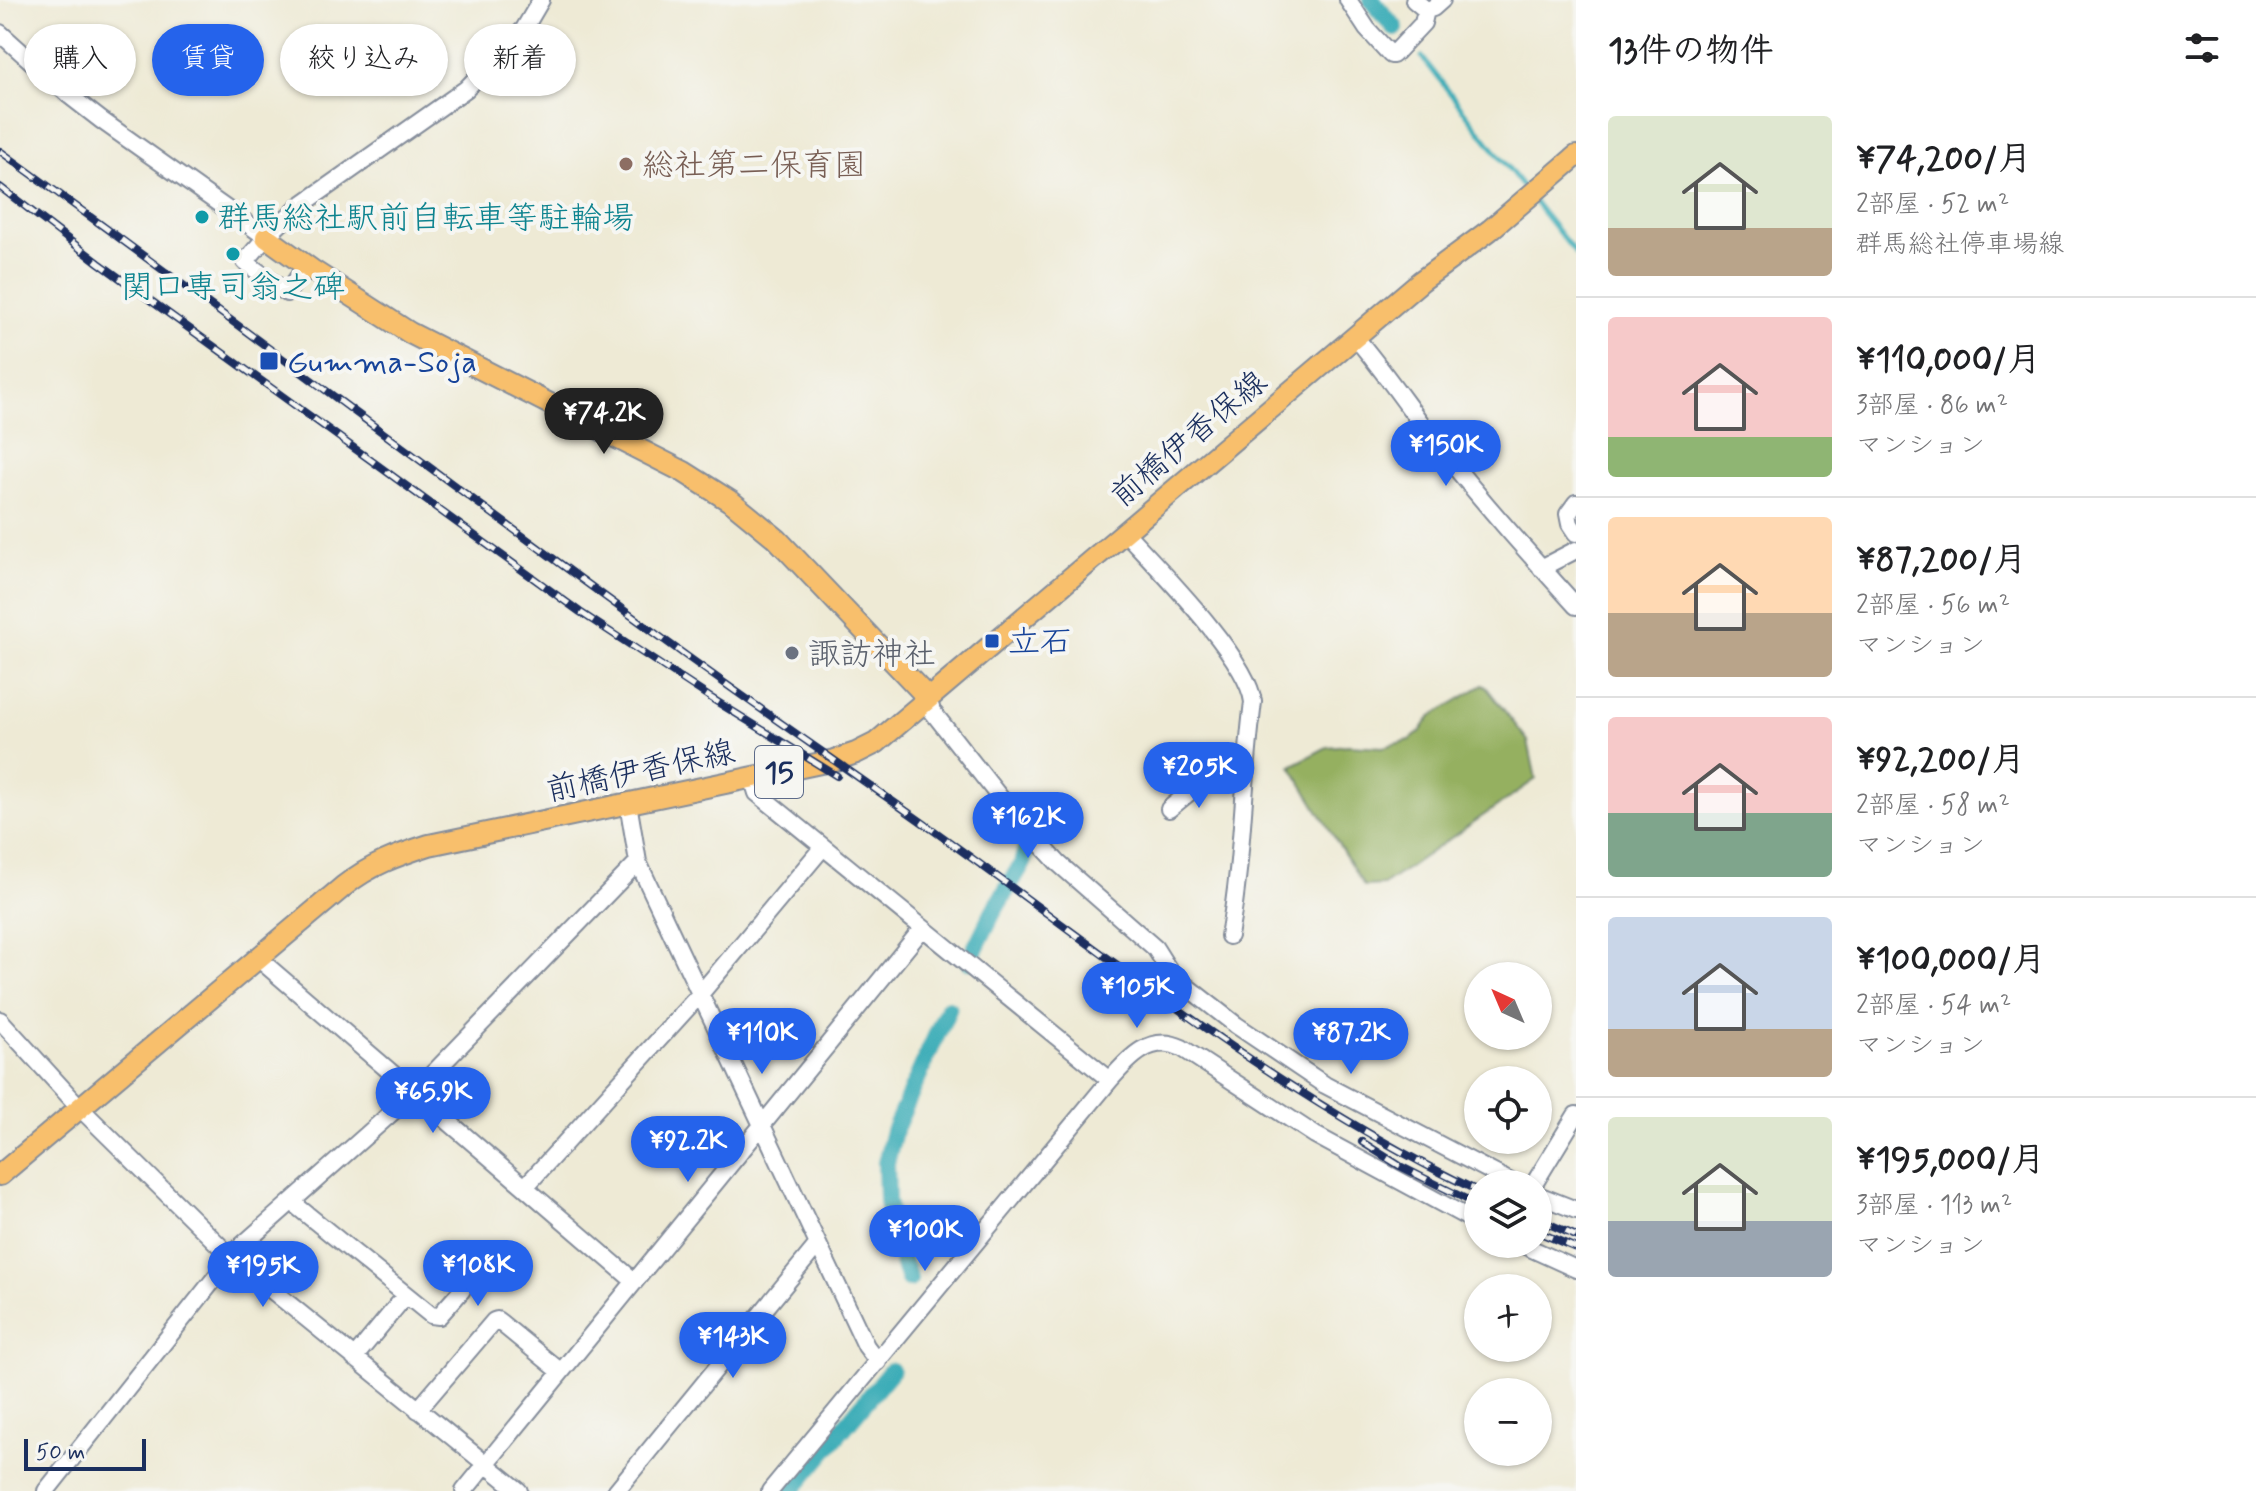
<!DOCTYPE html>
<html lang="ja">
<head>
<meta charset="utf-8">
<style>
  :root { --surface:#fff; --page:#f6f6f6; --text:#202124; --muted:#757577; --line:#e0e0e0; --accent:#2563eb }
  body { margin:0; font-family:Mynerve,"Klee One",sans-serif; background:var(--page); color:var(--text); height:100vh; display:flex; flex-direction:column; font-size:30px; white-space:nowrap }
  * { box-sizing:border-box; margin:0 }
  p { font-size:26px; color:var(--muted) }
  .icon { flex:none; width:44px; height:44px; fill:none; stroke:currentColor; stroke-width:2; stroke-linecap:round; stroke-linejoin:round }
  .map { position:relative; flex:1; overflow:hidden }
  .side { display:flex; flex-direction:column; background:var(--surface); width:680px }
  .side>* { flex:none }
  .guide { position:absolute; left:24px; top:24px; width:760px; height:72px; display:flex; gap:16px }
  .needle { width:52px; rotate:316deg }
  .controls { position:absolute; left:1464px; top:962px; display:grid; gap:16px }
  .controls a { display:grid; place-items:center; width:88px; height:88px; border-radius:50%; background:var(--surface); box-shadow:0 2px 6px #0004; font-size:40px }
  .scale { position:absolute; left:24px; bottom:20px; width:122px; box-sizing:border-box; padding-left:8px; border:4px solid #1b2f5e; border-top:0; font-size:22px; line-height:28px; white-space:nowrap; color:#1b2f5e; -webkit-text-stroke:6px #f6f6f2; paint-order:stroke }
  .price { position:absolute; translate:-50% -68px; padding:0 18px; border-radius:28px; background:var(--accent); color:#fff; font-size:26px; line-height:52px; filter:drop-shadow(0 2px 4px #0008) }
  .price::after { content:''; position:absolute; left:50%; top:48px; width:24px; height:18px; margin-left:-12px; background:inherit; clip-path:polygon(0 0,100% 0,50% 100%) }
  .price.current { background:#222; color:#fff }
  ul { padding:0; list-style:none }
  li { display:flex; align-items:center; gap:24px; height:200px; padding:0 32px }
  li+li { border-top:2px solid var(--line) }
  li span { display:grid; place-items:center; flex:none; width:224px; height:160px; border-radius:8px; color:#555 }
  li>.icon { margin-inline-start:auto }
  span .icon { width:96px; height:96px; fill:#fffc; stroke-width:1 }
  li b { font-size:34px }
  h2 { display:flex; justify-content:space-between; align-items:center; height:96px; padding:0 32px; font-size:34px }
  .chip { padding:0 28px; border-radius:36px; background:var(--surface); box-shadow:0 2px 6px #0004; font-size:28px; line-height:72px }
  .chip.current { background:var(--accent); color:#fff }
  main { display:flex; flex:1; min-height:0 }
  .map>svg:first-child { display:block }
</style>
</head>
<body>
<main>
<div class="map">
<svg width="1576" height="1491" viewBox="0 0 1576 1491">
  <rect width="100%" height="100%" fill="#f6f6f2"/>
  <filter id="ink" filterUnits="userSpaceOnUse"><feTurbulence type="fractalNoise" baseFrequency=".0125" numOctaves="2"/><feDisplacementMap in="SourceGraphic" scale="16" xChannelSelector="R" yChannelSelector="G"/><feConvolveMatrix kernelMatrix="1 2 1 2 8 2 1 2 1" color-interpolation-filters="sRGB"/></filter>
  <filter id="wash" filterUnits="userSpaceOnUse"><feTurbulence type="fractalNoise" baseFrequency=".006" numOctaves="4" result="noise"/><feDisplacementMap in="SourceGraphic" scale="32" xChannelSelector="R" yChannelSelector="G"/><feGaussianBlur stdDeviation="1.8" result="paint"/><feColorMatrix in="noise" values="0 0 0 0 0 0 0 0 0 0 0 0 0 0 0 0 0 1.4 0 .05"/><feComposite in="paint" operator="in"/></filter>
  <g filter="url(#wash)">
    <rect width="100%" height="100%" fill="#eeead5"/>
    <path fill="#95b061" stroke="#587060" stroke-width="2" d="M1483,685L1486,687L1528,741L1536,779L1383,885L1364,886L1291,766L1327,747L1348,745L1383,747L1410,740L1420,732L1430,717Z"/>
    <g fill="none" stroke-linecap="round" stroke-linejoin="round">
      <path stroke="#3cadb8" stroke-width="5" d="M1422,57L1527,192
        M1533,200L1576,254"/>
      <path stroke="#3cadb8" stroke-width="18" d="M1371,0L1395,28
        M969,961L993,912L1022,864L1026,849
        M909,1279L894,1238L887,1200L886,1163L894,1131L948,1009
        M791,1491L891,1371"/>
    </g>
  </g>
  <g filter="url(#ink)">
    <g fill="none" stroke-linecap="round" stroke-linejoin="round">
      <defs>
        <path id="minor" d="M1348,0L1367,29L1391,55
          M1414,0L1426,10L1433,8L1442,0
          M0,33L70,96L101,120L266,237
          M1393,55L1423,23L1426,10
          M306,266L287,293L245,262L266,237L297,208L466,89L524,29L541,0
          M1355,337C1387,374 1413,415 1444,453C1486,506 1531,556 1576,606
          M1576,503L1568,514L1570,524L1576,533
          M1124,531C1157,567 1248,658 1253,702C1243,780 1243,859 1229,936
          M1541,568L1576,550
          M928,698L932,711L1005,804L1036,839L1058,863L1155,948L1172,975L1236,1025L1325,1085L1515,1184
          M752,777L757,793L1110,1080
          M628,803L638,862L866,1346L878,1362
          M1169,809L1203,781
          M259,959L634,1281
          M0,1020L81,1109L231,1257L519,1491
          M1534,1184L1576,1115
          M525,1187L701,993L823,847
          M1538,1195L1576,1210
          M294,1200L299,1208L431,1315L439,1316L462,1290
          M1521,1244L1576,1269
          M354,1358L406,1295
          M418,1410L494,1321L497,1320L501,1323L561,1372
          M46,1491L238,1249L414,1093L638,862
          M464,1491L922,929
          M616,1491L818,1244
          M770,1491L1110,1080C1129,1058 1151,1033 1182,1048L1315,1135L1478,1223"/>
        <path id="major" d="M266,237L312,270L410,333L684,472L733,503L777,539L928,698
          M0,1175L344,886C370,865 398,855 429,845L835,760L856,753L876,743L1421,281L1490,230L1576,156"/>
      </defs>
      <use href="#minor" stroke="#848c9a" stroke-width="20"/>
      <use href="#major" stroke="#848c9a" stroke-width="24"/>
      <use href="#minor" stroke="#fff" stroke-width="16"/>
      <use href="#major" stroke="#f8bf6c" stroke-width="20"/>
      <defs>
        <path id="rail" d="M0,151C221,311 438,475 659,636C749,702 842,765 933,830C1110,957 1280,1097 1478,1191
          M0,187L99,263L580,612L711,698L837,776
          M1362,1142L1400,1166L1478,1205
          M1538,1219L1576,1236
          M1538,1232L1576,1248"/>
      </defs>
      <use href="#rail" stroke="#1b2f5e" stroke-width="8"/>
      <use href="#rail" stroke="#f6f6f2" stroke-width="5" stroke-dasharray="15" stroke-linecap="butt"/>
    </g>
  </g>
  <circle fill="#8d6e63" stroke="#f6f6f2" stroke-width="3" cx="626" cy="164" r="8"/>
  <g fill="#0f9aa8" stroke="#f6f6f2" stroke-width="3">
    <circle cx="202" cy="217" r="8"/>
    <circle cx="233" cy="254" r="8"/>
  </g>
  <g fill="#1a4fb4" stroke="#f6f6f2" stroke-width="3">
    <rect x="259" y="351" width="20" height="20" rx="4"/>
    <rect x="984" y="633" width="16" height="16" rx="4"/>
  </g>
  <circle fill="#6b7280" stroke="#f6f6f2" stroke-width="3" cx="792" cy="653" r="8"/>
  <g text-anchor="middle" stroke-width="8" stroke-linejoin="round" paint-order="stroke">
    <rect fill="#f6f6f2" stroke="#5d6b8a" stroke-width="2" x="755" y="746" width="48" height="52" rx="6"/>
    <g font-size="30" font-weight="bold" fill="#1b2f5e">
      <text x="779" y="782">15</text>
    </g>
    <g font-size="32" fill="#785e54" stroke="#f6f6f2" text-anchor="start">
      <text x="642" y="175">総社第二保育園</text>
    </g>
    <g font-size="32" fill="#0d838f" stroke="#f6f6f2" text-anchor="start">
      <text x="218" y="228">群馬総社駅前自転車等駐輪場</text>
      <text x="233" y="297" text-anchor="middle">関口専司翁之碑</text>
    </g>
    <g font-size="32" fill="#164399" stroke="#f6f6f2" text-anchor="start">
      <text x="287" y="372">Gumma-Soja</text>
      <text x="1008" y="652">立石</text>
    </g>
    <g font-size="32" fill="#1b2f5e" stroke="#f6f6f2">
      <text transform="translate(1188 438) rotate(-40)" y="11">前橋伊香保線</text>
      <text transform="translate(640 770) rotate(-12)" y="11">前橋伊香保線</text>
    </g>
    <g font-size="32" fill="#5b616d" stroke="#f6f6f2" text-anchor="start">
      <text x="808" y="664">諏訪神社</text>
    </g>
  </g>
</svg>
<div class="controls">
<a><svg class="needle" viewBox="-14 -14 28 28"><path d="M0-13l5 13h-10z" fill="#e53935"/><path d="M0 13l5-13h-10z" fill="#757577"/></svg></a>
<a><svg class="icon" aria-label="locate" viewBox="0 0 24 24"><circle cx="12" cy="12" r="6"/><path d="M12 2v4M12 18v4M2 12h4M18 12h4"/></svg></a>
<a><svg class="icon" aria-label="layers" viewBox="0 0 24 24"><path d="M12 4l9 5-9 5-9-5zM3 14l9 5 9-5"/></svg></a>
<a>+</a>
<a>−</a>
</div>
<div class="scale">50 m</div>
<b class="price current" style="left:604px;top:456px">¥74.2K</b>
<b class="price" style="left:1446px;top:488px">¥150K</b>
<b class="price" style="left:1199px;top:810px">¥205K</b>
<b class="price" style="left:1028px;top:860px">¥162K</b>
<b class="price" style="left:1137px;top:1030px">¥105K</b>
<b class="price" style="left:762px;top:1076px">¥110K</b>
<b class="price" style="left:1351px;top:1076px">¥87.2K</b>
<b class="price" style="left:433px;top:1135px">¥65.9K</b>
<b class="price" style="left:688px;top:1184px">¥92.2K</b>
<b class="price" style="left:925px;top:1273px">¥100K</b>
<b class="price" style="left:478px;top:1308px">¥108K</b>
<b class="price" style="left:263px;top:1309px">¥195K</b>
<b class="price" style="left:733px;top:1380px">¥143K</b>
<div class="guide">
<a class="chip">購入</a>
<a class="chip current">賃貸</a>
<a class="chip">絞り込み</a>
<a class="chip">新着</a>
</div>
</div>
<section class="side">
<h2>13件の物件<svg class="icon" aria-label="filters" viewBox="0 0 24 24"><path d="M4 7h16M4 17h16"/><circle cx="9" cy="7" r="2"/><circle cx="15" cy="17" r="2"/></svg></h2>
<ul>
<li><span style="background:linear-gradient(#dfe7d0 70%,#b9a48a 0)"><svg class="icon" aria-label="home" viewBox="0 0 24 24"><path d="M3 11l9-7 9 7M6 9v11h12V9"/></svg></span><div><b>¥74,200/月</b><p>2部屋 · 52 m²</p><p>群馬総社停車場線</p></div></li>
<li><span style="background:linear-gradient(#f6c9c9 75%,#8fb573 0)"><svg class="icon" aria-label="home" viewBox="0 0 24 24"><path d="M3 11l9-7 9 7M6 9v11h12V9"/></svg></span><div><b>¥110,000/月</b><p>3部屋 · 86 m²</p><p>マンション</p></div></li>
<li><span style="background:linear-gradient(#ffd9b3 60%,#b9a48a 0)"><svg class="icon" aria-label="home" viewBox="0 0 24 24"><path d="M3 11l9-7 9 7M6 9v11h12V9"/></svg></span><div><b>¥87,200/月</b><p>2部屋 · 56 m²</p><p>マンション</p></div></li>
<li><span style="background:linear-gradient(#f6c9c9 60%,#7fa58c 0)"><svg class="icon" aria-label="home" viewBox="0 0 24 24"><path d="M3 11l9-7 9 7M6 9v11h12V9"/></svg></span><div><b>¥92,200/月</b><p>2部屋 · 58 m²</p><p>マンション</p></div></li>
<li><span style="background:linear-gradient(#c9d6e8 70%,#b9a48a 0)"><svg class="icon" aria-label="home" viewBox="0 0 24 24"><path d="M3 11l9-7 9 7M6 9v11h12V9"/></svg></span><div><b>¥100,000/月</b><p>2部屋 · 54 m²</p><p>マンション</p></div></li>
<li><span style="background:linear-gradient(#dfe7d0 65%,#9aa5b1 0)"><svg class="icon" aria-label="home" viewBox="0 0 24 24"><path d="M3 11l9-7 9 7M6 9v11h12V9"/></svg></span><div><b>¥195,000/月</b><p>3部屋 · 113 m²</p><p>マンション</p></div></li>
</ul>
</section>
</main>
</body>
</html>
